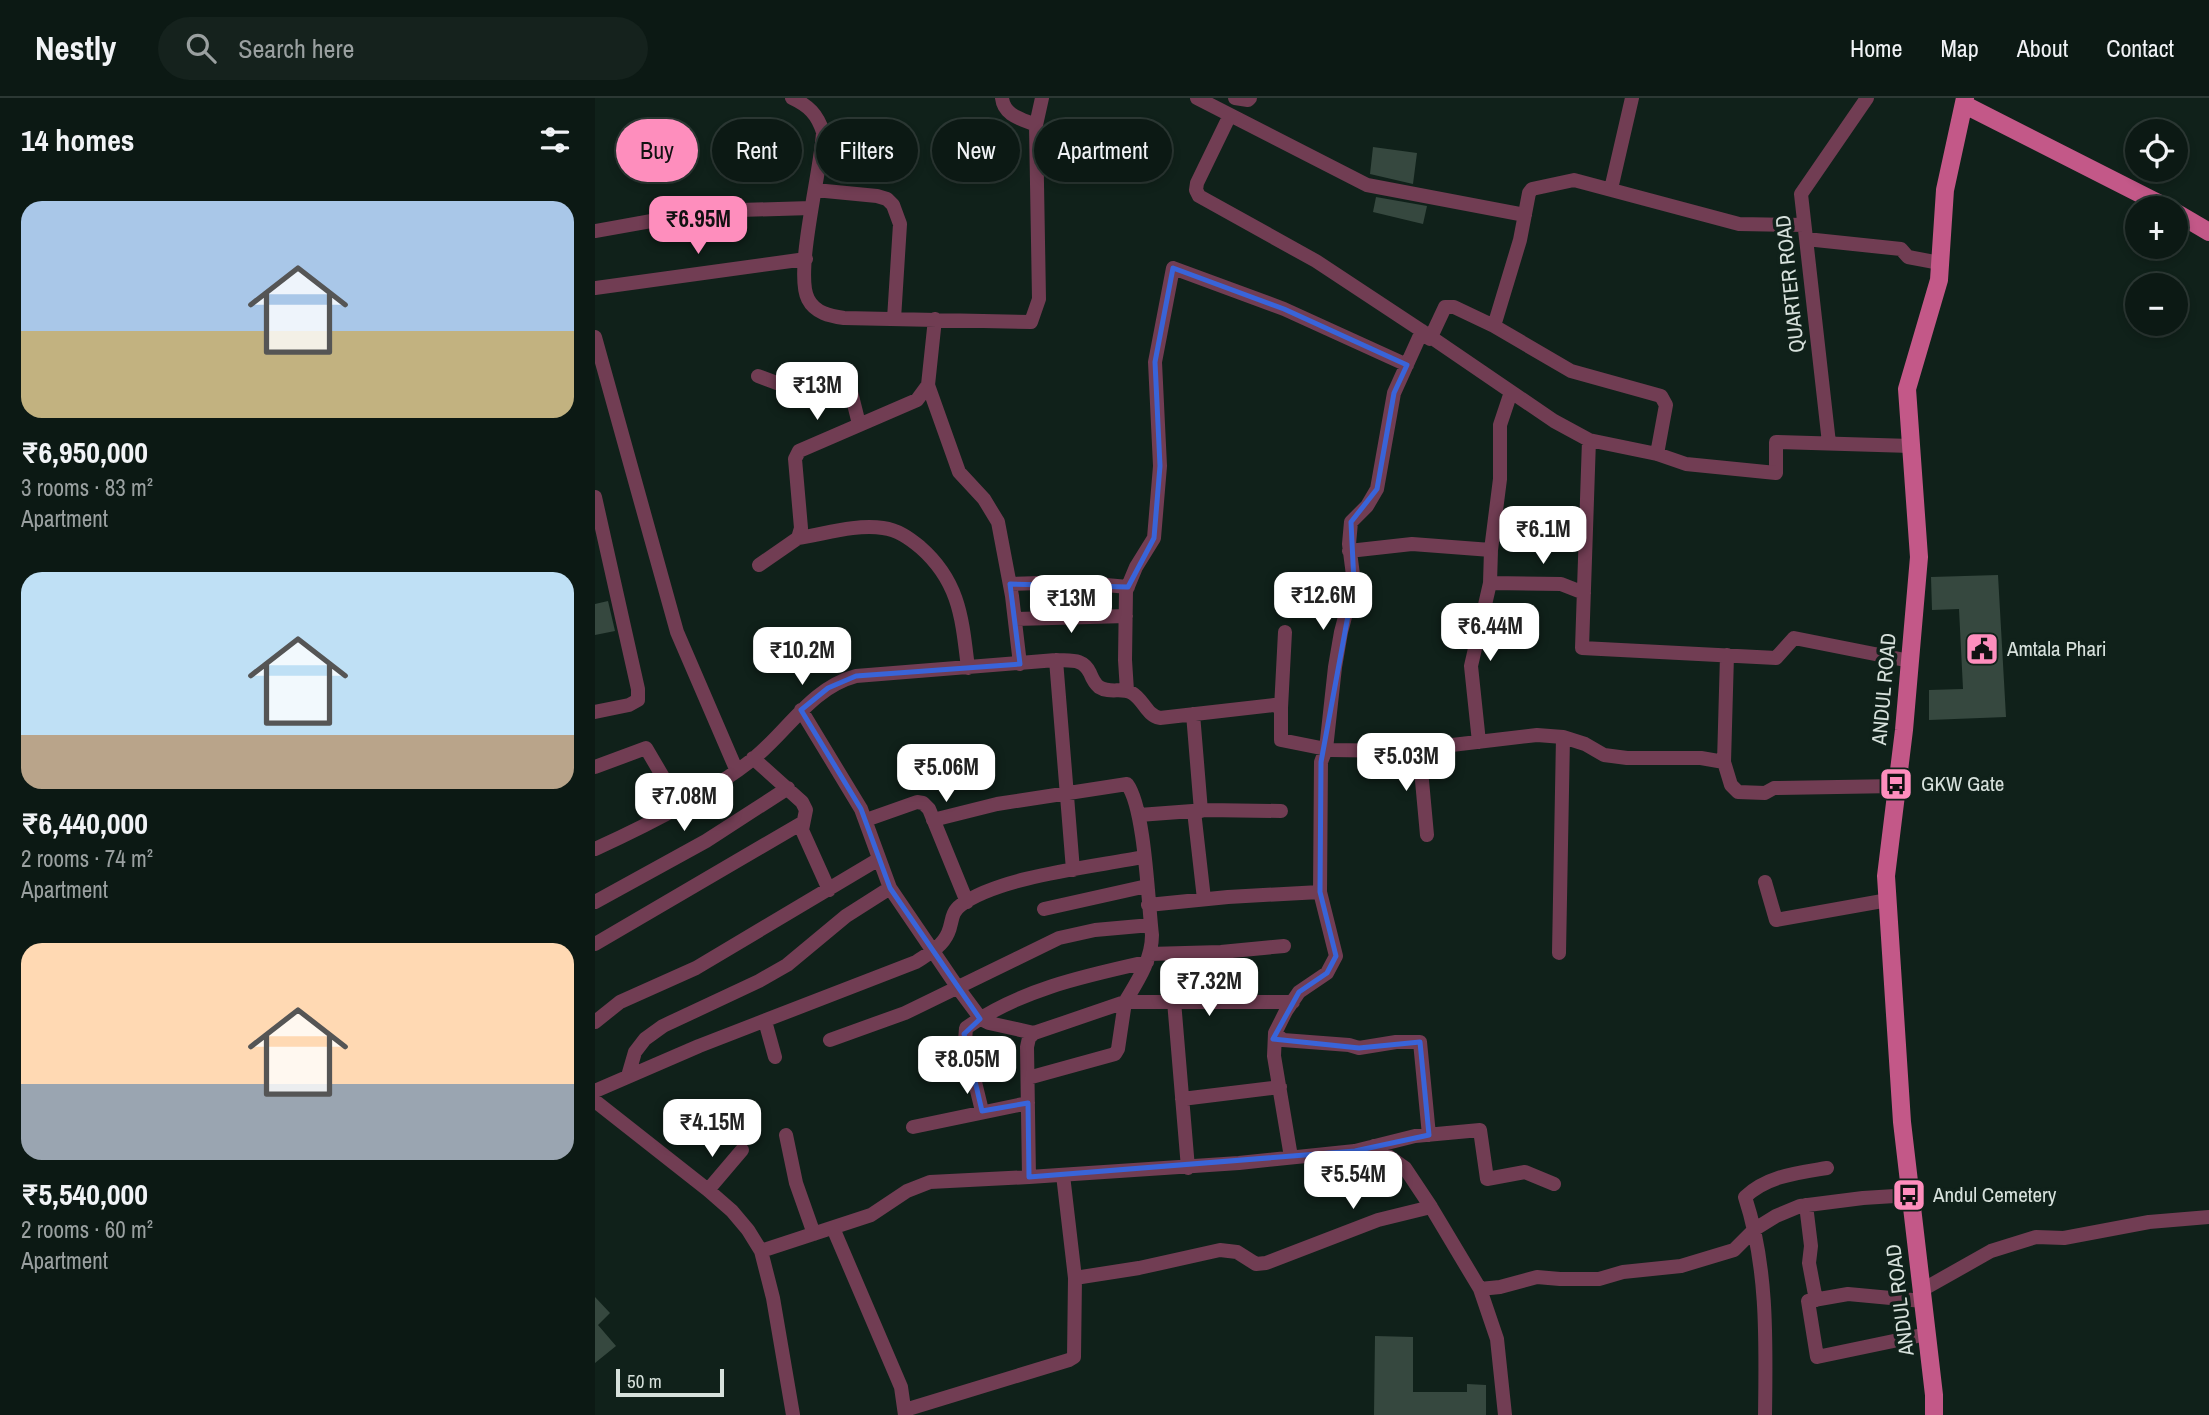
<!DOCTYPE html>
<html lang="en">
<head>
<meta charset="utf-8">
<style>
  :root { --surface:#0c1914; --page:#15221d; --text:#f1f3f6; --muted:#9aa0a0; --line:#2c3834; --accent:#fe8ebd }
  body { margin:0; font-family:"Archivo Narrow",sans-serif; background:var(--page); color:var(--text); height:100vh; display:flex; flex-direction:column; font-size:26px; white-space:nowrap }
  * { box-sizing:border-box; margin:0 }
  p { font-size:23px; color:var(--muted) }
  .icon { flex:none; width:38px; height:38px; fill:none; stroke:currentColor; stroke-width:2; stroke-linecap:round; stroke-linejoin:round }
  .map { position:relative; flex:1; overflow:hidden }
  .panel { display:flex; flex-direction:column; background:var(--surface); width:595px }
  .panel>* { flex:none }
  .hud { position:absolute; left:21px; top:21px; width:665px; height:63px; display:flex; gap:14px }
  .tools { position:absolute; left:1530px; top:21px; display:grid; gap:14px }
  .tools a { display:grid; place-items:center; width:63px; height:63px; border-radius:50%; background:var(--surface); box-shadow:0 4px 10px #0003,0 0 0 2px var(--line); font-size:35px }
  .scale { position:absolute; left:21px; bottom:18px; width:108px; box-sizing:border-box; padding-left:7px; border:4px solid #d7e1dc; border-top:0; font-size:19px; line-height:24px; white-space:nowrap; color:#d7e1dc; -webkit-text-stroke:5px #10211a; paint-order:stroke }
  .price { position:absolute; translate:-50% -60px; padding:0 16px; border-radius:14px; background:#fff; color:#222; font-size:23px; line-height:46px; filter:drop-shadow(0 2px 4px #0008) }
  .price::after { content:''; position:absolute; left:50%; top:42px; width:21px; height:16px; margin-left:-10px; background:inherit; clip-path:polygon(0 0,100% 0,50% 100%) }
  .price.selected { background:var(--accent); color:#111 }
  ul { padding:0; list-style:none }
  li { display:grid; align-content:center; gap:14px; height:371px; padding:0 21px }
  li span { display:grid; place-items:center; height:217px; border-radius:21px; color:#555 }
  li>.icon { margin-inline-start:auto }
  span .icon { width:126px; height:126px; fill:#fffc; stroke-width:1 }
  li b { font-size:30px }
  h2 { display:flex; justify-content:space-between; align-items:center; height:84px; padding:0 21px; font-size:30px }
  .pill { padding:0 24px; border-radius:32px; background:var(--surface); box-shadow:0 4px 10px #0003,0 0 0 2px var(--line); font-size:24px; line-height:63px }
  .pill.selected { background:var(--accent); color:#111 }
  header { display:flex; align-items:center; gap:42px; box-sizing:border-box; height:98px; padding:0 35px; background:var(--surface); border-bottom:2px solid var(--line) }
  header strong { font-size:33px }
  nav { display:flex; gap:38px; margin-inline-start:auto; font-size:24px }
  .search { width:490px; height:63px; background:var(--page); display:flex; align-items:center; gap:18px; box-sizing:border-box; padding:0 24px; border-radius:38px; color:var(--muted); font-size:26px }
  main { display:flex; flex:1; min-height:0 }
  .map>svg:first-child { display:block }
</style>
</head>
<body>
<header>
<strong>Nestly</strong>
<div class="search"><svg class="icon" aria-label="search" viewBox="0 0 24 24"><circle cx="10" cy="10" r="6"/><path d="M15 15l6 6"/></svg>Search here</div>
<nav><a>Home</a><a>Map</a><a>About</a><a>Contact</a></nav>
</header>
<main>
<section class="panel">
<h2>14 homes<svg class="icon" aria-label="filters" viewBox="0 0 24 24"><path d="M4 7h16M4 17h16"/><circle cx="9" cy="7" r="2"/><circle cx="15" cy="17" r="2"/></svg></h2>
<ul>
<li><span style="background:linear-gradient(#a9c7e8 60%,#c2b280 0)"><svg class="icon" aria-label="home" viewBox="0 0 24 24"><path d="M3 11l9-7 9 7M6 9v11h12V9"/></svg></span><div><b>₹6,950,000</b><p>3 rooms · 83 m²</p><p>Apartment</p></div></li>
<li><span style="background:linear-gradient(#bfe0f5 75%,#b9a48a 0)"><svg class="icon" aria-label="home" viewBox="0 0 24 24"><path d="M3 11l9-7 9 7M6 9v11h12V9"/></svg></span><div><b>₹6,440,000</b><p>2 rooms · 74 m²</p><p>Apartment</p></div></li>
<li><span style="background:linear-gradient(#ffd9b3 65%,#9aa5b1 0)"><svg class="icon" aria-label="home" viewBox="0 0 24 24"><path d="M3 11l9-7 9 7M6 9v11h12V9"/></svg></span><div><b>₹5,540,000</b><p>2 rooms · 60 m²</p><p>Apartment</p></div></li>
</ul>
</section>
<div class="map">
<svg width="1614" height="1317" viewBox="0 0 1614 1317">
  <rect width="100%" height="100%" fill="#10211a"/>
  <path fill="#36483f" d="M778,49L822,55L818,86L775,76Z
    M781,99L832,108L828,126L778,114Z
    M1403,477L1411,619L1334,622V592L1368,591L1364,511L1337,512L1336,479Z
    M13,503L20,533L0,537V506Z
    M0,1199L15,1215L3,1227L21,1248L0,1265Z
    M780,1238L818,1239V1294H872V1286L891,1287V1317H779Z"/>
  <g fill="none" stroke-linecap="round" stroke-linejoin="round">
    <path stroke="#713d53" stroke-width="14" d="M197,0C214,8 222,16 228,34C227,69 199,174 213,201C220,215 235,218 249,220L436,224L444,201L441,27L447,0
      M407,0C409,18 427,21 441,27
      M602,0L772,87L930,117
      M640,0L653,2L655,0
      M635,17L602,85L601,92L604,98L721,163L827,233
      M1016,91L1037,0
      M220,92L282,98L292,101L298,107L305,126L299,221
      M0,133L112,113L216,110
      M1211,141L1306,151L1313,159L1345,165
      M0,190L211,161
      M899,228L976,273L1066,298L1071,307L1062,356
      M0,239L82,534L141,671
      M835,241L850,209H859L899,228L925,142L934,95L937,91L979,82L1144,126L1209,127
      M163,278L206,294L217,288H225L256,294L264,326
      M333,287L364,374L389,401L403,424L417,498L425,566
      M1234,345L1206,96L1272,0
      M0,399L43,591V602L34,607L0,614
      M203,440C230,436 260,426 288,430C303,432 314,440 325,449C365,484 367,521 373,570
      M896,452L895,485L966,486L989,495
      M754,453L817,446L896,452L905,381V327L916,294
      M164,467L203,440L206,430L200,361L204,353L322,302L333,287L340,221
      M415,486L478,484L533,489
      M420,521L531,518
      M461,562L478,772
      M1315,563L1199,540L1181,560L987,550L994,342L1062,356L1091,366L1181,375V344L1316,348
      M532,593L530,562L531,493L541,469L559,440L565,368L560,264L578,170L689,211L812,267
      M686,610L690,534
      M206,612L266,711L295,790L363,890L386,921L394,925L439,935
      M598,616L606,713
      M884,644L876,568L895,485
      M824,650L832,737
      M158,660L207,704L211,712L207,732L234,792
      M1129,664L1132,557
      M0,669L51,650L85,708
      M599,713L609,801
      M544,717L611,712L686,713
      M271,722L322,704L328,705L334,711L372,804
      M0,751C53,727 112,697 158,661C193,633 216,590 261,578L461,562C476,563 488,560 495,575C497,580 499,585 504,589C515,596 527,589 537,595C549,602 551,617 565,620L679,607L686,610V642L736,652L806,653L942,637L968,639L990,646L1009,657L1032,660H1106L1129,664L1136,687L1143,694L1170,695L1179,690L1302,688
      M1170,784L1181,822L1293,802
      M0,804L111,743L193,690
      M553,807L633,799L725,794
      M449,811L552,788
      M0,846L207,725
      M964,855L968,639
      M554,856L626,854L689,848
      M579,903L593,1070
      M170,923L180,959
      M0,924L25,904L101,870L284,761
      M680,935L688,942L754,947L764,950L801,944H825L834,1037
      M235,942L310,915L464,840L500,832L556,827
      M33,978L40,954L50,941L68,928L164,883L192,867L251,818L295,790
      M433,980L520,956L523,951L530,904H698
      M0,993L104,948L321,864C333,856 347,849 353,835C358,824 355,815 366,807C406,778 498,769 548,759
      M587,1001L685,989
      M0,1003L113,1092L137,1113L153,1132L166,1153L178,1200L198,1317
      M387,1013L370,943L371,930C424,892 489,878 552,864
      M318,1029L433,1005
      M191,1037L201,1085L219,1136
      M696,1059L679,958L680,935L691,913L704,894L732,875L741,858L725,794L726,664L731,651L740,569L746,534L759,485L754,446L756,424L772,408L782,391L799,295L827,233L959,323L994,342
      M434,1079L644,1065L760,1053L820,1038L885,1032L892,1081L930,1074L959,1086
      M113,1092L147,1052
      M1211,1107L1216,1148L1214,1165L1221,1202
      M836,1109L885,1191L902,1241L910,1317
      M238,1130L306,1289L310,1317
      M166,1153L276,1117L312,1093L335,1084L434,1079L432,949L434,940L439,935L530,904C542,884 557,862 557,837C553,804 550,710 532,686L402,706L338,722
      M480,1180L544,1170L625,1152L642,1154L661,1166L671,1165L783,1122L836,1109L810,1070L779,1048
      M885,1191L905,1189L942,1179L965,1181H1004L1028,1174L1086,1168L1139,1152L1160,1131L1181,1118L1205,1108L1268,1100L1316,1097
      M1327,1192L1396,1153L1441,1139L1469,1140L1554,1124L1614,1119
      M1328,1203L1253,1196L1213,1203L1222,1259L1332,1236
      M310,1312L474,1262L479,1259L480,1180L468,1077
      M1170,1317C1171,1244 1173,1169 1150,1099C1172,1078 1202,1075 1232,1070"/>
    <path stroke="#c35888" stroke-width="18" d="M1370,7L1573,110
      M1580,114L1614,134
      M1339,1317V1297L1307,1024L1291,778L1309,632L1324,459L1312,291L1344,182L1350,92L1370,0"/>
  </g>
  <path fill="none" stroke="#3964d9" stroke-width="5" stroke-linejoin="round" d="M578,170L689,211L812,267L799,295L782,391L756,424L759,485L726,664L725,794L741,858L732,875L704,894L678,941L764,950L825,944L834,1037L760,1053L434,1079L433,1005L387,1013L369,936L385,921L295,790L266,711L206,612L233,590L261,578L425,566L415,486L533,489L559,440L565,368L560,264Z"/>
  <defs>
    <symbol id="civic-square" viewBox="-11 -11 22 22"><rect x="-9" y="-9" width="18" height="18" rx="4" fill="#fe8ebd" stroke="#10211a"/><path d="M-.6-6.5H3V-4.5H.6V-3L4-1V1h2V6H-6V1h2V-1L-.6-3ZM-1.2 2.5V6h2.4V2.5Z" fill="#111"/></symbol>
    <symbol id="bus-square" viewBox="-11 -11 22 22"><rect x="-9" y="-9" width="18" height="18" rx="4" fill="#fe8ebd" stroke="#10211a"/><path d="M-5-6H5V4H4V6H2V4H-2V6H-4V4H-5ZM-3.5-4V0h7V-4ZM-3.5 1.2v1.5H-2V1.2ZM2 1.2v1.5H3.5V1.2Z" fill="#111"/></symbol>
  </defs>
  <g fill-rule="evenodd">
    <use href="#civic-square" x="1368" y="532" width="38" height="38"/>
    <use href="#bus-square" x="1282" y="667" width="38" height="38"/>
    <use href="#bus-square" x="1295" y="1078" width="38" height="38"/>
  </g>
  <g text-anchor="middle" stroke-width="7" stroke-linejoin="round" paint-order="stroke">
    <g font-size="21" fill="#d7e1dc" stroke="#10211a">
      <text transform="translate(1195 186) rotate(-96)" y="7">QUARTER ROAD</text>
      <text transform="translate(1289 591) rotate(-85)" y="7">ANDUL ROAD</text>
      <text transform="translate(1305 1202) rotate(-97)" y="7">ANDUL ROAD</text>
    </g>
    <g font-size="21" fill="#d7e1dc" stroke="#10211a" text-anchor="start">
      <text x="1412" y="558">Amtala Phari</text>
      <text x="1326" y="693">GKW Gate</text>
      <text x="1338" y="1104">Andul Cemetery</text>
    </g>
  </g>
</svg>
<div class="tools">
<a><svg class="icon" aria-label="locate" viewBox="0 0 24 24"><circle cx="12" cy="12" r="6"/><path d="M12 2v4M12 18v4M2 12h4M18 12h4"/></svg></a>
<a>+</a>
<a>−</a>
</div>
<div class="scale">50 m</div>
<b class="price selected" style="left:103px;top:158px">₹6.95M</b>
<b class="price" style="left:222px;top:324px">₹13M</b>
<b class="price" style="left:948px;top:468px">₹6.1M</b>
<b class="price" style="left:728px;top:534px">₹12.6M</b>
<b class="price" style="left:476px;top:537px">₹13M</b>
<b class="price" style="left:895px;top:565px">₹6.44M</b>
<b class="price" style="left:207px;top:589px">₹10.2M</b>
<b class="price" style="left:811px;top:695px">₹5.03M</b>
<b class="price" style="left:351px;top:706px">₹5.06M</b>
<b class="price" style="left:89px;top:735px">₹7.08M</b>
<b class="price" style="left:614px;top:920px">₹7.32M</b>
<b class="price" style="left:372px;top:998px">₹8.05M</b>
<b class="price" style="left:117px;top:1061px">₹4.15M</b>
<b class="price" style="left:758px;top:1113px">₹5.54M</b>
<div class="hud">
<a class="pill selected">Buy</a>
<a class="pill">Rent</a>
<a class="pill">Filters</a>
<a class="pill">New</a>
<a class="pill">Apartment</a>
</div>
</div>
</main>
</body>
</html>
